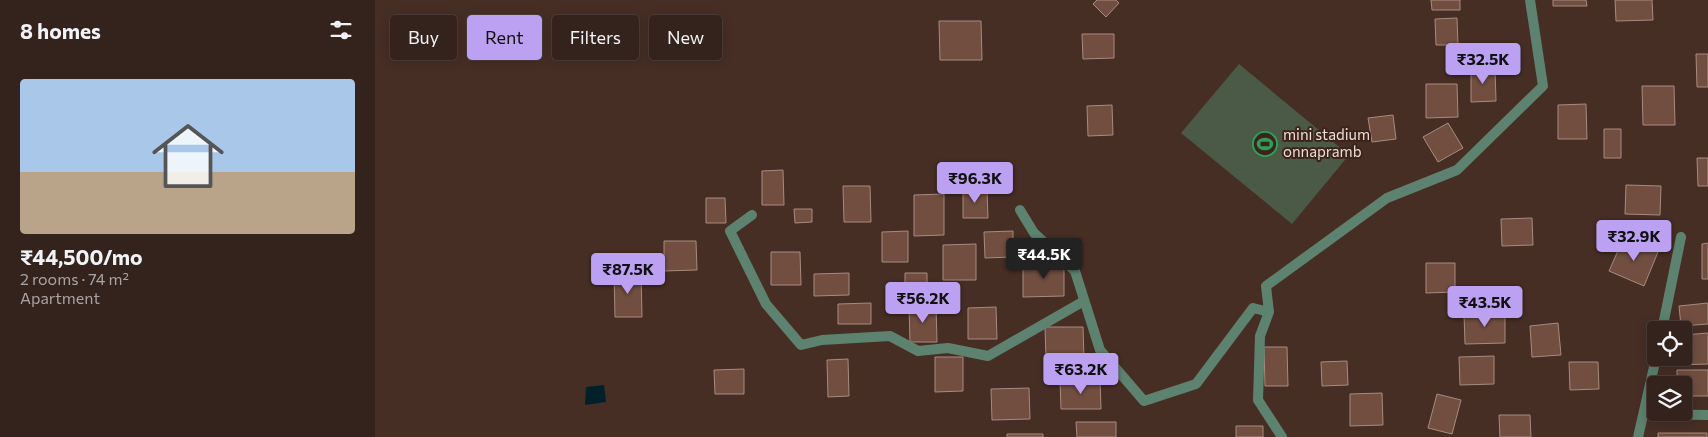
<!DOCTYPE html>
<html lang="en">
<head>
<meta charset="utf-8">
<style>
  :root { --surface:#34221c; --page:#3f2f29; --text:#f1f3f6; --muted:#a9a4a3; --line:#4e3f3b; --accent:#bca0f2 }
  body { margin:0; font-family:Commissioner,sans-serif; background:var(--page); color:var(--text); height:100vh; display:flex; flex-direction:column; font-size:19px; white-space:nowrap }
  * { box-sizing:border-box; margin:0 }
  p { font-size:16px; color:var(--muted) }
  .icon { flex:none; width:28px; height:28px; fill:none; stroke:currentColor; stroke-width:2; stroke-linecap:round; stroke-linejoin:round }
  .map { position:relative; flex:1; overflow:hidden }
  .details { display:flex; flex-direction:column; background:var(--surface); width:375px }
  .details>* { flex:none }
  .guide { position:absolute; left:15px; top:15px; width:475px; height:45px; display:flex; gap:10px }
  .tools { position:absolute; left:1272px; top:321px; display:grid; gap:10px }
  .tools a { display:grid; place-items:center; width:45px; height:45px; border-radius:5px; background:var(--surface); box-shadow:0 2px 12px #0003,0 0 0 1px var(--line); font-size:25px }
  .price { position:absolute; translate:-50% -42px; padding:0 11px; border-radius:5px; background:var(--accent); color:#111; font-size:16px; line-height:32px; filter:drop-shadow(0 1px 2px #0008) }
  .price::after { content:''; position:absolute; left:50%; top:30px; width:15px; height:11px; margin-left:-8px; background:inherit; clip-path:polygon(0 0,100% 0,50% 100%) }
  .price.selected { background:#222; color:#fff }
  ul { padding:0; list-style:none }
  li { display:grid; align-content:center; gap:10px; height:265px; padding:0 20px }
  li+li { border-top:1px solid var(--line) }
  li span { display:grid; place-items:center; height:155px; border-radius:5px; color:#555 }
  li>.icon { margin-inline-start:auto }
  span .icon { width:90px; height:90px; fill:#fffc; stroke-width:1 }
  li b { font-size:21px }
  h2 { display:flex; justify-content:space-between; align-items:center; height:60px; padding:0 20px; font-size:21px }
  .chip { padding:0 18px; border-radius:5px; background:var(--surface); box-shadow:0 2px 12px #0003,0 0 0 1px var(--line); font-size:18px; line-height:45px }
  .chip.selected { background:var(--accent); color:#111 }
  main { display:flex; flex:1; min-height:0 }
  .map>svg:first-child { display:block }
</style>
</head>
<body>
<main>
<section class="details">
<h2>8 homes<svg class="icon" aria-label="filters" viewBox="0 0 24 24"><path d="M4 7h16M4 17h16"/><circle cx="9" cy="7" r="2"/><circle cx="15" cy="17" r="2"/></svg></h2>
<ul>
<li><span style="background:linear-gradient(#a9c7e8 60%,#b9a48a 0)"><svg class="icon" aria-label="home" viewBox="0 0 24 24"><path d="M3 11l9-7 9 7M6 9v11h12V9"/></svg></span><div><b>₹44,500/mo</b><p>2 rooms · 74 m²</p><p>Apartment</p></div></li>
</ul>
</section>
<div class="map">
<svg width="1333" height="437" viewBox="0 0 1333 437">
  <rect width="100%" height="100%" fill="#462e25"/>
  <path fill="#4a5a47" d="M864,64L974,155L917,224L806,133Z"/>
  <path fill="#002129" d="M229,385L231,402L210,405L211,387Z"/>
  <path fill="#714e40" stroke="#a88b7f" d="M722,0H741L744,3L731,17L718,4Z
    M1056,0H1085V10H1057Z
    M1178,0H1211L1212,6H1178Z
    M1240,0H1277L1278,20L1241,21Z
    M1082,18L1083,45H1061L1060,19Z
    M564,21H606L607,60H565Z
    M707,34H739V58L708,59Z
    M1321,54H1333V87H1322Z
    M1096,69H1120L1121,101L1096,102Z
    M1051,84H1082L1083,117L1051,118Z
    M1267,86H1299L1300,125H1268Z
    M1211,104L1212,139H1183V105Z
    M737,105L738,135L713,136L712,106Z
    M1018,115L1021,139L997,142L993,118Z
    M1073,123L1088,148L1063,162L1048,137Z
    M1229,129H1246V158H1229Z
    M1322,158H1333V186H1323Z
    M408,170L409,205H387V171Z
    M1251,185L1286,186L1285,215L1250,214Z
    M468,186H495L496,222H469Z
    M588,190H612L613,218H588Z
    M569,194V235L539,236V195Z
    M331,198H350L351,223H331Z
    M419,209H437V222L420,223Z
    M1157,218L1158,245L1127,246L1126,219Z
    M533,231V262H507V232Z
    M638,231V257L610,258L609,232Z
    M1249,237L1283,252L1269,286L1234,271Z
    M289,241H321L322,270L289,271Z
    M1333,243V279H1327V244Z
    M601,244V280H568V245Z
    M396,252H425L426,285H396Z
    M1051,263H1080V292L1051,293Z
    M689,264V296L648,297V265Z
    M266,272L267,317H240L239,273Z
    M474,273V295L439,296V274Z
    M530,273H552V290H530Z
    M496,303V324H463V304Z
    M1333,303V324L1306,326L1304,306Z
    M534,306H561L562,342H535Z
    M621,307L622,339H593V308Z
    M1130,313V343L1090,344L1089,314Z
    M1183,323L1186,355L1157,357L1155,326Z
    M670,327H708L709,358L671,359Z
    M1333,333V364L1301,365V358H1309V335Z
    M889,347H912L913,386H890Z
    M1119,356V384L1085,385L1084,357Z
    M560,357H588V391L560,392Z
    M473,359L474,396L453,397L452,360Z
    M972,361L973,385L947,386L946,362Z
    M1194,362H1223L1224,389L1195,390Z
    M369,369V394H340L339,370Z
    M1302,370H1333V396H1309V385H1302Z
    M725,380L726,409H686L685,381Z
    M654,388L655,419L617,420L616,389Z
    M1007,393L1008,425L975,426V394Z
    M1062,394L1086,400L1077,434L1053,428Z
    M1124,415H1155L1156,437H1125Z
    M701,422H741V437H702Z
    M861,426H888V437H861Z
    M1283,433H1332V437H1283Z
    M632,434H668V437H632Z"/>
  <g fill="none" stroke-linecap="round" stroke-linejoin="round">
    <path stroke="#5d826f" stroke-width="10" d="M645,210L659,233L700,271L725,350L769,401L821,384L878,308L894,312
      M377,215L355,231L391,304L426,345L447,340L515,336L543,351L573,348L613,356L709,301
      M1287,330L1306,237
      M1270,414L1333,415
      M907,437L883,400L885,336L894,312L891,286L1012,198L1082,170L1168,86L1155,0
      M1263,437L1281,358"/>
  </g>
  <defs>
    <symbol id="stadium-ring" viewBox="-11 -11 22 22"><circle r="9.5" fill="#3c241b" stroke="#2e9e5b" stroke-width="1.5"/><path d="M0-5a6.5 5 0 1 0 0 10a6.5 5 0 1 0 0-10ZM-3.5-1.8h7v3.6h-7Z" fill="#2e9e5b"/></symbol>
  </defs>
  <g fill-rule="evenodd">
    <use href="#stadium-ring" x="876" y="130" width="28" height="28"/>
  </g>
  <g text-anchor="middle" stroke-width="4" stroke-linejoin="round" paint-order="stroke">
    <g font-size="15" fill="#eeded8" stroke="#3c241b" text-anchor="start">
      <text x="908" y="140">mini stadium<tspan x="908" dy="17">onnapramb</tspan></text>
    </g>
  </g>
</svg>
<div class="tools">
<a><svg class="icon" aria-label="locate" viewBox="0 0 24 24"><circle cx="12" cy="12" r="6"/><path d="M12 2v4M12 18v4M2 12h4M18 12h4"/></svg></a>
<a><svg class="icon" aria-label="layers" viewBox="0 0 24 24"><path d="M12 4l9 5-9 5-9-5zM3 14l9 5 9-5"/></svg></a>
</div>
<b class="price" style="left:1108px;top:85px">₹32.5K</b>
<b class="price" style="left:600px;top:204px">₹96.3K</b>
<b class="price" style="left:1259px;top:262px">₹32.9K</b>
<b class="price selected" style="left:669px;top:280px">₹44.5K</b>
<b class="price" style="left:253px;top:295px">₹87.5K</b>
<b class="price" style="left:548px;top:324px">₹56.2K</b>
<b class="price" style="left:1110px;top:328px">₹43.5K</b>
<b class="price" style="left:706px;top:395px">₹63.2K</b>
<div class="guide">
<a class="chip">Buy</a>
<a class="chip selected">Rent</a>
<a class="chip">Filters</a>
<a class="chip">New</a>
</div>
</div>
</main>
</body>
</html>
